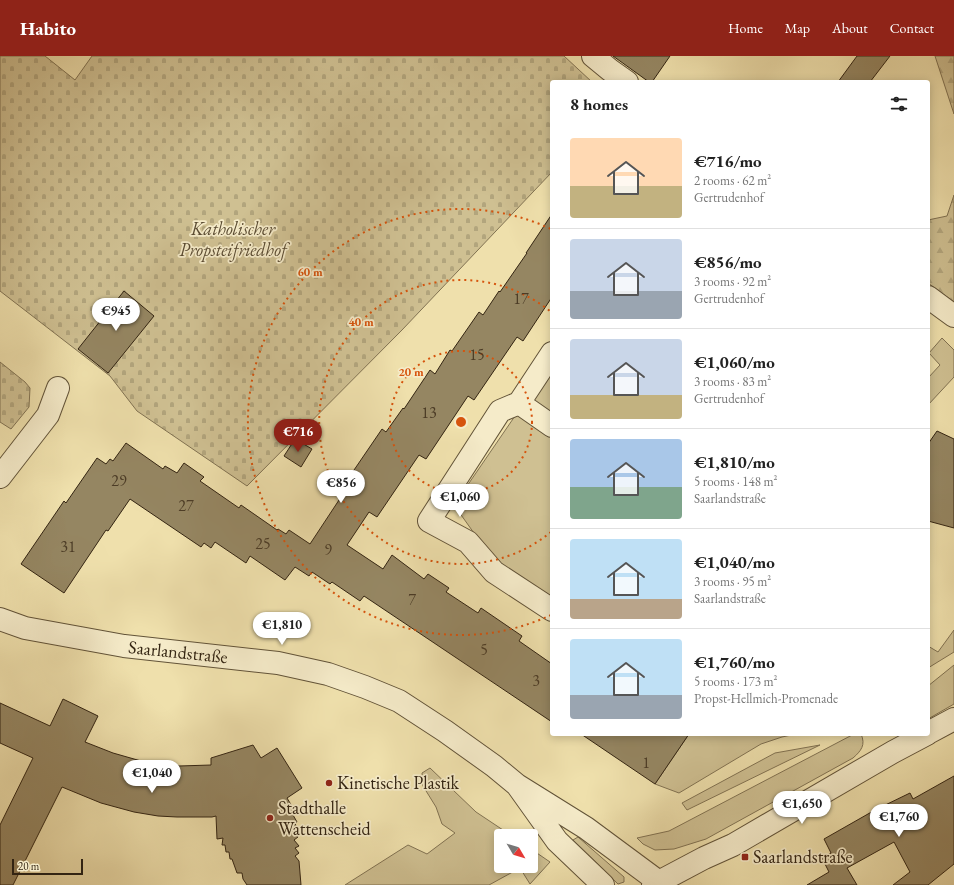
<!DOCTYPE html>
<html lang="en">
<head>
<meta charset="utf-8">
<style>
  :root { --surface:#fff; --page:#f6f6f6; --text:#222; --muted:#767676; --line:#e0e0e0; --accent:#8f2418 }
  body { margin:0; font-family:"EB Garamond",serif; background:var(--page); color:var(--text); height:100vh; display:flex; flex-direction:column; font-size:15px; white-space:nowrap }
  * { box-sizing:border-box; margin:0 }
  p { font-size:13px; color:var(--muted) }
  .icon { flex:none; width:22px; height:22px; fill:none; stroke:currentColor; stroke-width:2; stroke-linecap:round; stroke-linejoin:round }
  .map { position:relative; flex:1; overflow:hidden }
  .drawer { position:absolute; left:550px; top:24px; width:380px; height:656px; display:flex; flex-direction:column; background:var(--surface); border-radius:4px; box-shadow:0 2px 10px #0003 }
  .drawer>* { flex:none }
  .needle { width:26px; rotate:128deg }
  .tools { position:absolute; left:494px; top:773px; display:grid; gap:8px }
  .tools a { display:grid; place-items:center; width:44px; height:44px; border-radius:4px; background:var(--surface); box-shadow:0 2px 10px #0003; font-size:20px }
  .scale { position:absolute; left:12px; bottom:10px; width:71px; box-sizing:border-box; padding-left:4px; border:2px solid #332412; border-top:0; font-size:11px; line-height:14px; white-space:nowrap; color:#332412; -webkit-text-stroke:3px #f5ebc9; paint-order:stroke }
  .price { position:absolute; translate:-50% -34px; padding:0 9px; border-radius:14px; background:#fff; color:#222; font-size:13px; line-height:26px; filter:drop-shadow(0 1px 2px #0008) }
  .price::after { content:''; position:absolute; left:50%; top:24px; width:12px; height:9px; margin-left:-6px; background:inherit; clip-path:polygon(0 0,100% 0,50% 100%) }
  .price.active { background:var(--accent); color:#fff }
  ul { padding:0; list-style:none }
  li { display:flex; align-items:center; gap:12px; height:100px; padding:0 20px }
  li+li { border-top:1px solid var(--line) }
  li span { display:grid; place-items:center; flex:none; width:112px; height:80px; border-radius:4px; color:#555 }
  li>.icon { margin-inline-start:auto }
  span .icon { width:48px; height:48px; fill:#fffc; stroke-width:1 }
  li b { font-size:17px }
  h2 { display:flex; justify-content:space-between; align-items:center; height:48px; padding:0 20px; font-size:17px }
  header { display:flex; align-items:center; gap:24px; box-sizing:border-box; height:56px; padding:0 20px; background:var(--accent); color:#fff }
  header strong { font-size:19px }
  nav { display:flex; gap:22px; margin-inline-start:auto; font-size:14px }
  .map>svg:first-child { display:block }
</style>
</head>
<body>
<header>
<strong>Habito</strong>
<nav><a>Home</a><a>Map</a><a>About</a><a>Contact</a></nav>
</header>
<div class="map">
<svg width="954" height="829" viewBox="0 0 954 829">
  <defs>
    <pattern id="forest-firs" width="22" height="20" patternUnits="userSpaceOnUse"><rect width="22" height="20" fill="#cfc092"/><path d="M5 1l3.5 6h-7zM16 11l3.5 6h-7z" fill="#b2a57d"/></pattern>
    <pattern id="cemetery-stones" width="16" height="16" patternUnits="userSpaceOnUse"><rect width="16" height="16" fill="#cfc092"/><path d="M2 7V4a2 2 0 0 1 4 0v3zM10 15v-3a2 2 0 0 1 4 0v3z" fill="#b2a57d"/></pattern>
  </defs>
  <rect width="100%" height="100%" fill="#efe0ac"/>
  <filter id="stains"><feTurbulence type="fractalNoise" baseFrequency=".005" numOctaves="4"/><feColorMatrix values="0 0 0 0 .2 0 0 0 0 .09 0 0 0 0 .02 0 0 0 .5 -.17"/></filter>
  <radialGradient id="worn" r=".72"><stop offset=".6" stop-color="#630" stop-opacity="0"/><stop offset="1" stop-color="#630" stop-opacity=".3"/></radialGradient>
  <path fill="#cfc092" stroke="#817252" d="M942,282L954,294V321L928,349V322L940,309L929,297Z
    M552,306V548L501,515L454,449Z
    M954,574V596L928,612V590L938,596Z
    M954,609V648L928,663V630Z
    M689,678H796L782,681L761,688L679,737L655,728Z
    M854,678H861C866,689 861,695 853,702L706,783L674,793L655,794L643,788L637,782L669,775Z
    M820,689L687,754L682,747L775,697Z
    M430,712L476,756L512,780H501V810H531V793L550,806L530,828L520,812L489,829H345L408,789L427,798L455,777L442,768L436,751L423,730L422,717Z
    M578,781L624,821V826L618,828L573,784Z"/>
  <path fill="url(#forest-firs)" stroke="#817252" d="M935,0H954V58Z
    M954,139V246L928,227V164L947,160Z"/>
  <path fill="url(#cemetery-stones)" stroke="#817252" d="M0,0H45L75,24L92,0H564L592,26H552V116L402,274L247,430L137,355L110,320L0,235Z
    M0,306L25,326L30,332L29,351L11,373L0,366Z"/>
  <path fill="#958662" stroke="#332412" d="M613,0H670L652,26H649Z
    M857,0H890L870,26H838Z
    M552,158V241L523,285L517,281L474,344L468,340L426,403L419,399L377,461L369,456L347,489L383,513L392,499L424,523L428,518L449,532L446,536L478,557L481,552L522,580L519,585L552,608V666L364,540L360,545L332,526L330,528L312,516L309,520L295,511L285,524L250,500L246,507L215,486L211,492L204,487L201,491L130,443L108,475L106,474L64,537L21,508L64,445L66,447L97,402L106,408L110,403L113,405L126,387L163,413L165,410L177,417L184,407L204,421L200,425L239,452L241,449L277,474L278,473L286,478L289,474L310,488L343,438L339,436L382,373L386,376L403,352L404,353L430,314L435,318L450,294L452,295L479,256L483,259L499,235L500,236L527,197H526Z
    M124,235L154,260L108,317L78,293Z
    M937,375L954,383V472L928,465V388Z
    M295,383L312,393L301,411L284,400Z
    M63,643L98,660L85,686L113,697L141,705L179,710L211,709V702L253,689L261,702L277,692L302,732L287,742L296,757L293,759L297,766L295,767L297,773L294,775L298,781L294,784L299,790L295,792L299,797L295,800L299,805L301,829H247L243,823L242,817H237L232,803H230L229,796H226L225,789H222L223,782L217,783L216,760L212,761H177L158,760L134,756L101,747L62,731L13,829H0V769L33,702L0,687V647L50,670Z
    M581,678H689L655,728Z
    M954,720V808L928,829H893L910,816L894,786L847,812L857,829H807L829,816L822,802L831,797L824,783L875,754L910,737L913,743Z"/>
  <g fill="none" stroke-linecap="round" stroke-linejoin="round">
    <defs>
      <path id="minor" d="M593,0L610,14L627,26
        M928,241L954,260
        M552,297L519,347L500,355L429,465L468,486L494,516L552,554
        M519,347L552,370
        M0,421L48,359L58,332
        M0,563L25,572L124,590L278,607L328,618L365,631L399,645L445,675L494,710L517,729
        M928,677L954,663
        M603,829L557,785L517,729L586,772L663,829
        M653,829L704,802L733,789L893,696L927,678"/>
    </defs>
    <use href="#minor" stroke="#625338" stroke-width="24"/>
    <use href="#minor" stroke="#f5ebc9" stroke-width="22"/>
  </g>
  <g fill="none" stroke="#d6540d" stroke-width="2" stroke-dasharray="2 4">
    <circle cx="461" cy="366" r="71"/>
    <path d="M551 476A142 142 0 1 1 551 256"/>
    <path d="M551 559A213 213 0 1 1 551 173"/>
  </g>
  <g fill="#8f2418" stroke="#f5ebc9" stroke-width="1.5">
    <circle cx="329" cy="727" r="4"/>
    <circle cx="270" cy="762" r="4"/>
    <rect x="741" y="797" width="8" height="8" rx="2"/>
  </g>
  <g text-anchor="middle" stroke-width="3.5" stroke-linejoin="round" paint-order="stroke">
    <g font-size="16" fill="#4c3c26">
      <text x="521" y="248">17</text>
      <text x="477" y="304">15</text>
      <text x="429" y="362">13</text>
      <text x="119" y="430">29</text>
      <text x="186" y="455">27</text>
      <text x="263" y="493">25</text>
      <text x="68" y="496">31</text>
      <text x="328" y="499">9</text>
      <text x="412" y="549">7</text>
      <text x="484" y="599">5</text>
      <text x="536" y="630">3</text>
      <text x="646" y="712">1</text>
    </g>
    <g font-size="18" font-style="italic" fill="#5a4b32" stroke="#f5ebc9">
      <text x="233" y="179">Katholischer<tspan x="233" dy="21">Propsteifriedhof</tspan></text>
    </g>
    <g font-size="18" fill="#332412" stroke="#f5ebc9">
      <text transform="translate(178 596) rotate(6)" y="6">Saarlandstraße</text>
    </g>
    <g font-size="18" fill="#332412" stroke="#f5ebc9" text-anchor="start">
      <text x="337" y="733">Kinetische Plastik</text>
      <text x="278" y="758">Stadthalle<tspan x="278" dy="21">Wattenscheid</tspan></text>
      <text x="753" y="807">Saarlandstraße</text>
    </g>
  </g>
  <circle cx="461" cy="366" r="6" fill="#d6540d" stroke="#f5ebc9" stroke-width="2"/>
  <g font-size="12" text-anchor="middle" font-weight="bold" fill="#d6540d" stroke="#f5ebc9" stroke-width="3.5" stroke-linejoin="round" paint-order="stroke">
    <text x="310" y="220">60 m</text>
    <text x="361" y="270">40 m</text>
    <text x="411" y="320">20 m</text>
  </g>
  <rect width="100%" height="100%" filter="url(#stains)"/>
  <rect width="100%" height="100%" fill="url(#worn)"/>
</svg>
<div class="tools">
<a><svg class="needle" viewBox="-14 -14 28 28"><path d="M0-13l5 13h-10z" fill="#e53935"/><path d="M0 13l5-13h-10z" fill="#767676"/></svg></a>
</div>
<div class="scale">20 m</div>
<b class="price" style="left:116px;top:276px">€945</b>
<b class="price active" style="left:298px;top:397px">€716</b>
<b class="price" style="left:341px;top:448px">€856</b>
<b class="price" style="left:460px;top:462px">€1,060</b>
<b class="price" style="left:282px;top:590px">€1,810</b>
<b class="price" style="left:152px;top:738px">€1,040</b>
<b class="price" style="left:802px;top:769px">€1,650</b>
<b class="price" style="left:899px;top:782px">€1,760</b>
<section class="drawer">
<h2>8 homes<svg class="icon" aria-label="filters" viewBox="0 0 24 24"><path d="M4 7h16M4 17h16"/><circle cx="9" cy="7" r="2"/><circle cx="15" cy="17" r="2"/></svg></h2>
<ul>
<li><span style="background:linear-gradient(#ffd9b3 60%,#c2b280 0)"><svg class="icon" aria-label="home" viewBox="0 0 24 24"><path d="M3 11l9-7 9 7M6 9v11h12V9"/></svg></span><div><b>€716/mo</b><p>2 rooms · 62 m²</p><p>Gertrudenhof</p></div></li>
<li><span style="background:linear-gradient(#c9d6e8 65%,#9aa5b1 0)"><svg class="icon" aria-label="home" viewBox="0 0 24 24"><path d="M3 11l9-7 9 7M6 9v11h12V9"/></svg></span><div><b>€856/mo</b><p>3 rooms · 92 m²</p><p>Gertrudenhof</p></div></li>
<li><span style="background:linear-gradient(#c9d6e8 70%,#c2b280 0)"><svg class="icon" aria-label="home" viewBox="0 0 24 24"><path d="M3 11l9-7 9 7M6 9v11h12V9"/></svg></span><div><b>€1,060/mo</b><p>3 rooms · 83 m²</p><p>Gertrudenhof</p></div></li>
<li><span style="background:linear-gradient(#a9c7e8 60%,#7fa58c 0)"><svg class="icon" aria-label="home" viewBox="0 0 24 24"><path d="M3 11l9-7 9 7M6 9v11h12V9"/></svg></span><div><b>€1,810/mo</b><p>5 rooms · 148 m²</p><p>Saarlandstraße</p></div></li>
<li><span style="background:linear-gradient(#bfe0f5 75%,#b9a48a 0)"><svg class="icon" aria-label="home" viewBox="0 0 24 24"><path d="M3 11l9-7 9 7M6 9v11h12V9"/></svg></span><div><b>€1,040/mo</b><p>3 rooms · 95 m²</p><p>Saarlandstraße</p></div></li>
<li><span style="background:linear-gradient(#bfe0f5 70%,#9aa5b1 0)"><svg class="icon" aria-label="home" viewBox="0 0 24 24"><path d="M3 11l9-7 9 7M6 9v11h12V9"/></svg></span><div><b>€1,760/mo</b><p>5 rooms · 173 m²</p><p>Propst-Hellmich-Promenade</p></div></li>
</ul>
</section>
</div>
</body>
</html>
